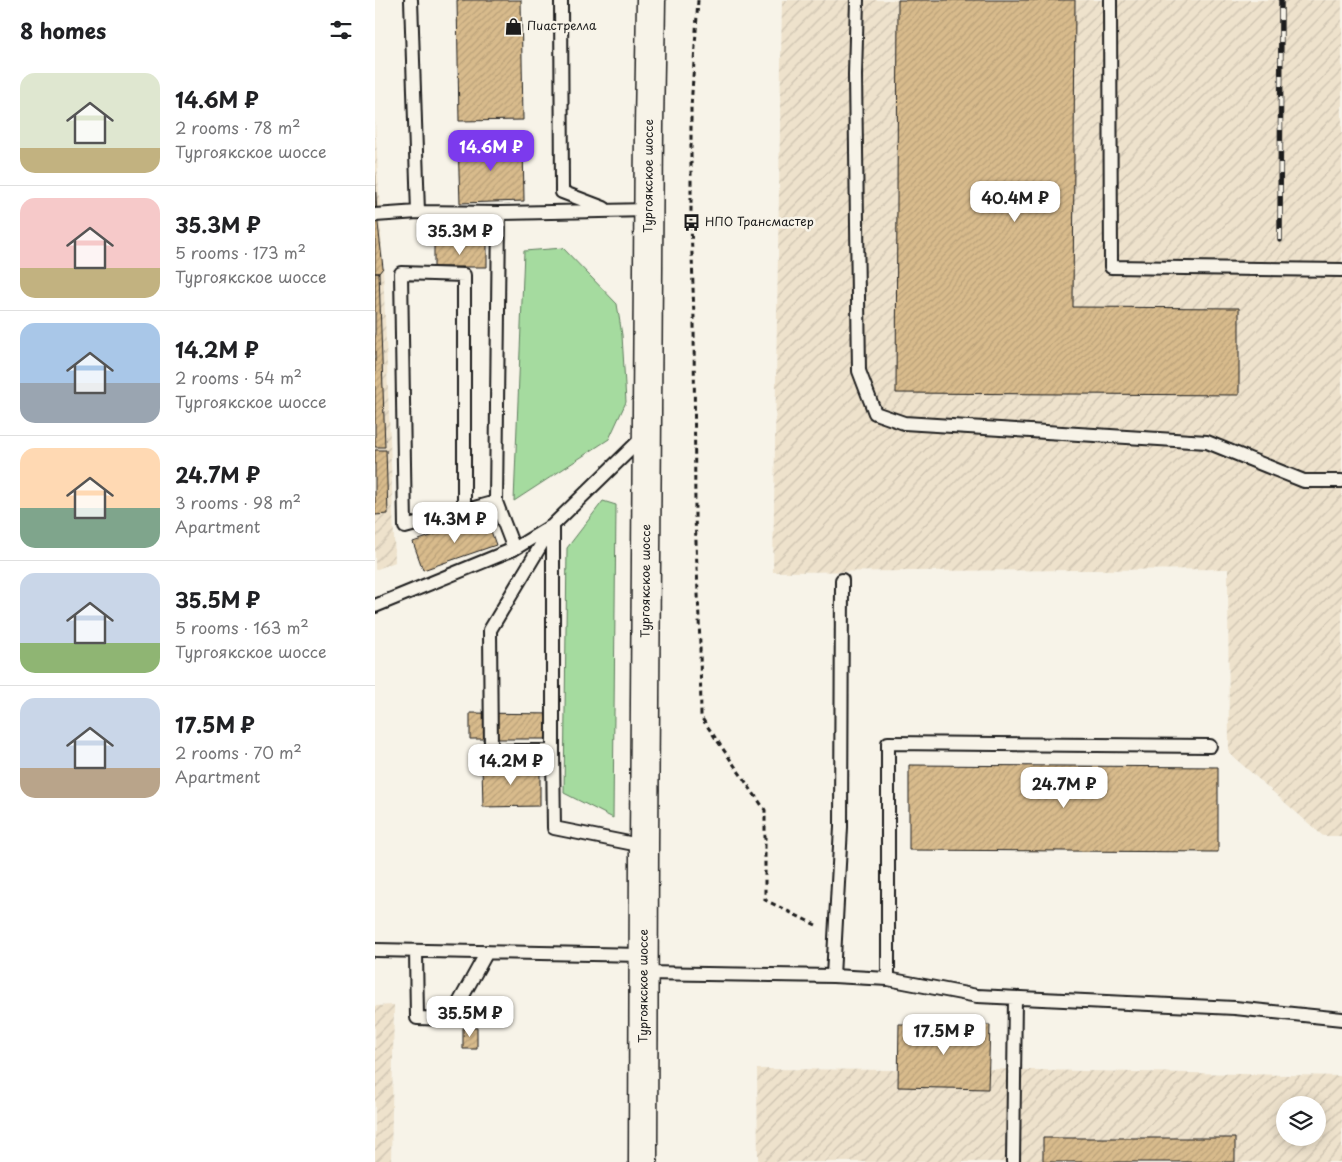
<!DOCTYPE html>
<html lang="en">
<head>
<meta charset="utf-8">
<style>
  :root { --surface:#fff; --page:#f6f6f6; --text:#202124; --muted:#757577; --line:#e0e0e0; --accent:#7c3aed }
  body { margin:0; font-family:"Playpen Sans",sans-serif; background:var(--page); color:var(--text); height:100vh; display:flex; flex-direction:column; font-size:19px; white-space:nowrap }
  * { box-sizing:border-box; margin:0 }
  p { font-size:16px; color:var(--muted) }
  .icon { flex:none; width:28px; height:28px; fill:none; stroke:currentColor; stroke-width:2; stroke-linecap:round; stroke-linejoin:round }
  .map { position:relative; flex:1; overflow:hidden }
  .sheet { display:flex; flex-direction:column; background:var(--surface); width:375px }
  .sheet>* { flex:none }
  .fabs { position:absolute; left:901px; top:1096px; display:grid; gap:10px }
  .fabs a { display:grid; place-items:center; width:50px; height:50px; border-radius:50%; background:var(--surface); box-shadow:0 2px 12px #0003; font-size:25px }
  .price { position:absolute; translate:-50% -42px; padding:0 11px; border-radius:10px; background:#fff; color:#222; font-size:16px; line-height:32px; filter:drop-shadow(0 1px 2px #0008) }
  .price::after { content:''; position:absolute; left:50%; top:30px; width:15px; height:11px; margin-left:-8px; background:inherit; clip-path:polygon(0 0,100% 0,50% 100%) }
  .price.selected { background:var(--accent); color:#fff }
  ul { padding:0; list-style:none }
  li { display:flex; align-items:center; gap:15px; height:125px; padding:0 20px }
  li+li { border-top:1px solid var(--line) }
  li span { display:grid; place-items:center; flex:none; width:140px; height:100px; border-radius:15px; color:#555 }
  li>.icon { margin-inline-start:auto }
  span .icon { width:60px; height:60px; fill:#fffc; stroke-width:1 }
  li b { font-size:21px }
  h2 { display:flex; justify-content:space-between; align-items:center; height:60px; padding:0 20px; font-size:21px }
  main { display:flex; flex:1; min-height:0 }
  .map>svg:first-child { display:block }
</style>
</head>
<body>
<main>
<section class="sheet">
<h2>8 homes<svg class="icon" aria-label="filters" viewBox="0 0 24 24"><path d="M4 7h16M4 17h16"/><circle cx="9" cy="7" r="2"/><circle cx="15" cy="17" r="2"/></svg></h2>
<ul>
<li><span style="background:linear-gradient(#dfe7d0 75%,#c2b280 0)"><svg class="icon" aria-label="home" viewBox="0 0 24 24"><path d="M3 11l9-7 9 7M6 9v11h12V9"/></svg></span><div><b>14.6M ₽</b><p>2 rooms · 78 m²</p><p>Тургоякское шоссе</p></div></li>
<li><span style="background:linear-gradient(#f6c9c9 70%,#c2b280 0)"><svg class="icon" aria-label="home" viewBox="0 0 24 24"><path d="M3 11l9-7 9 7M6 9v11h12V9"/></svg></span><div><b>35.3M ₽</b><p>5 rooms · 173 m²</p><p>Тургоякское шоссе</p></div></li>
<li><span style="background:linear-gradient(#a9c7e8 60%,#9aa5b1 0)"><svg class="icon" aria-label="home" viewBox="0 0 24 24"><path d="M3 11l9-7 9 7M6 9v11h12V9"/></svg></span><div><b>14.2M ₽</b><p>2 rooms · 54 m²</p><p>Тургоякское шоссе</p></div></li>
<li><span style="background:linear-gradient(#ffd9b3 60%,#7fa58c 0)"><svg class="icon" aria-label="home" viewBox="0 0 24 24"><path d="M3 11l9-7 9 7M6 9v11h12V9"/></svg></span><div><b>24.7M ₽</b><p>3 rooms · 98 m²</p><p>Apartment</p></div></li>
<li><span style="background:linear-gradient(#c9d6e8 70%,#8fb573 0)"><svg class="icon" aria-label="home" viewBox="0 0 24 24"><path d="M3 11l9-7 9 7M6 9v11h12V9"/></svg></span><div><b>35.5M ₽</b><p>5 rooms · 163 m²</p><p>Тургоякское шоссе</p></div></li>
<li><span style="background:linear-gradient(#c9d6e8 70%,#b9a48a 0)"><svg class="icon" aria-label="home" viewBox="0 0 24 24"><path d="M3 11l9-7 9 7M6 9v11h12V9"/></svg></span><div><b>17.5M ₽</b><p>2 rooms · 70 m²</p><p>Apartment</p></div></li>
</ul>
</section>
<div class="map">
<svg width="967" height="1162" viewBox="0 0 967 1162">
  <defs>
    <pattern id="industrial-furrows" width="10" height="10" patternUnits="userSpaceOnUse" patternTransform="scale(1.25)"><rect width="10" height="10" fill="#eee2cc"/><path d="M-1 1l2-2M0 10L10 0M9 11l2-2" fill="none" stroke="#ccc1af"/></pattern>
    <pattern id="building-hatch" width="6" height="6" patternUnits="userSpaceOnUse" patternTransform="scale(1.25)"><rect width="6" height="6" fill="#d8bb8c"/><path d="M-1 1l2-2M0 6l6-6M5 7l2-2" fill="none" stroke="#b9a078"/></pattern>
  </defs>
  <rect width="100%" height="100%" fill="#f7f3e8"/>
  <filter id="ink" filterUnits="userSpaceOnUse"><feTurbulence type="fractalNoise" baseFrequency=".02" numOctaves="2"/><feDisplacementMap in="SourceGraphic" scale="10" xChannelSelector="R" yChannelSelector="G"/><feConvolveMatrix kernelMatrix="1 2 1 2 8 2 1 2 1" color-interpolation-filters="sRGB"/></filter>
  <g filter="url(#ink)">
    <path fill="url(#industrial-furrows)" fill-rule="evenodd" d="M407,0H967V836H948L854,753L853,569L398,572Z
      M0,120L8,268L20,562L0,570Z
      M19,1005L16,1162H0V1006Z
      M382,1069L523,1070V1087L613,1089L614,1069L967,1076V1162H383ZM910,1105H942V1138H910Z"/>
    <path fill="#a5db9f" stroke="#607c5e" d="M188,248L242,304L247,335L251,402L234,439L139,501L149,251Z
      M228,501L241,505L238,818L189,793L192,548Z"/>
    <path fill="url(#building-hatch)" stroke="#1c1c1c" d="M82,0H146L148,120L84,121Z
      M523,0H700L698,307L864,308V395L521,393Z
      M148,141L149,201L85,203L83,143Z
      M0,175L2,215L8,268L4,273H0Z
      M59,244H112V267H59Z
      M0,273H4L10,447H0Z
      M0,450H11L13,514L0,515Z
      M111,517L121,545L48,570L38,542Z
      M95,713L180,714L179,739H95Z
      M165,765V806L108,807L107,766Z
      M534,765L843,767V852L534,850Z
      M524,1024L615,1025L613,1089L523,1087Z
      M88,1028H102V1049H88Z
      M668,1138H860V1162H668Z"/>
    <g fill="none" stroke-linecap="round" stroke-linejoin="round">
      <defs>
        <path id="lane" d="M36,0L43,212L124,213L274,210
          M186,0L187,192L229,208
          M482,0L480,75L484,371L500,413L529,423L832,442L929,481H967
          M735,0L736,267L967,270
          M124,213L121,502L139,549
          M0,215L43,212
          M89,511V275L26,273L30,527L121,502
          M178,525V751
          M0,606L139,549L175,527
          M269,846L179,828L178,751H116L115,630L178,525L269,436
          M0,950L268,955
          M41,951L42,1018L75,1019L112,952
          M268,973L458,976L513,979L602,996L860,1008L967,1019
          M458,976L466,827L467,580
          M513,979V743L835,746
          M638,1162L640,998"/>
        <g id="primary">
          <path id="s1" d="M268,1162L269,846L274,126L276,0"/>
        </g>
      </defs>
      <use href="#lane" stroke="#1c1c1c" stroke-width="16"/>
      <use href="#primary" stroke="#1c1c1c" stroke-width="31"/>
      <path stroke="#1c1c1c" stroke-width="3" stroke-dasharray="5 4" stroke-linecap="butt" d="M323,0L316,108V222L319,319L320,516L325,645L326,717L390,810V900L443,926"/>
      <use href="#lane" stroke="#f7f3e8" stroke-width="12"/>
      <use href="#primary" stroke="#f7f3e8" stroke-width="28"/>
      <defs>
        <path id="rail" d="M905,240L906,0"/>
      </defs>
      <use href="#rail" stroke="#1c1c1c" stroke-width="5.5"/>
      <use href="#rail" stroke="#f7f3e8" stroke-width="4" stroke-dasharray="11" stroke-linecap="butt"/>
    </g>
  </g>
  <defs>
    <symbol id="shop-bare" viewBox="-9 -9 18 18"><path d="M-5-2.5h2.3a2.7 3.5 0 0 1 5.4 0H5L5.5 6h-11ZM-1.5-2.5h3a1.5 2.3 0 0 0-3 0Z" fill="#1c1c1c" stroke="#f7f3e8" stroke-width="2.5" paint-order="stroke"/></symbol>
    <symbol id="bus-bare" viewBox="-9 -9 18 18"><path d="M-5-6H5V4H4V6H2V4H-2V6H-4V4H-5ZM-3.5-4V0h7V-4ZM-3.5 1.2v1.5H-2V1.2ZM2 1.2v1.5H3.5V1.2Z" fill="#1c1c1c" stroke="#f7f3e8" stroke-width="2.5" paint-order="stroke"/></symbol>
  </defs>
  <g fill-rule="evenodd">
    <use href="#shop-bare" x="126" y="14" width="25" height="25"/>
    <use href="#bus-bare" x="304" y="210" width="25" height="25"/>
  </g>
  <g text-anchor="middle" stroke-width="5" stroke-linejoin="round" paint-order="stroke">
    <g font-size="12" fill="#1c1c1c" stroke="#f7f3e8" text-anchor="start">
      <text x="152" y="30">Пиастрелла</text>
      <text x="330" y="226">НПО Трансмастер</text>
    </g>
    <g font-size="12" fill="#1c1c1c" stroke="#f7f3e8">
      <text dy="4" stroke="none"><textPath href="#s1" startOffset="986">Тургоякское шоссе</textPath></text>
      <text dy="4" stroke="none"><textPath href="#s1" startOffset="581">Тургоякское шоссе</textPath></text>
      <text dy="4" stroke="none"><textPath href="#s1" startOffset="176">Тургоякское шоссе</textPath></text>
    </g>
  </g>
</svg>
<div class="fabs">
<a><svg class="icon" aria-label="layers" viewBox="0 0 24 24"><path d="M12 4l9 5-9 5-9-5zM3 14l9 5 9-5"/></svg></a>
</div>
<b class="price selected" style="left:116px;top:172px">14.6M ₽</b>
<b class="price" style="left:640px;top:223px">40.4M ₽</b>
<b class="price" style="left:85px;top:256px">35.3M ₽</b>
<b class="price" style="left:80px;top:544px">14.3M ₽</b>
<b class="price" style="left:136px;top:786px">14.2M ₽</b>
<b class="price" style="left:689px;top:809px">24.7M ₽</b>
<b class="price" style="left:95px;top:1038px">35.5M ₽</b>
<b class="price" style="left:569px;top:1056px">17.5M ₽</b>
</div>
</main>
</body>
</html>
